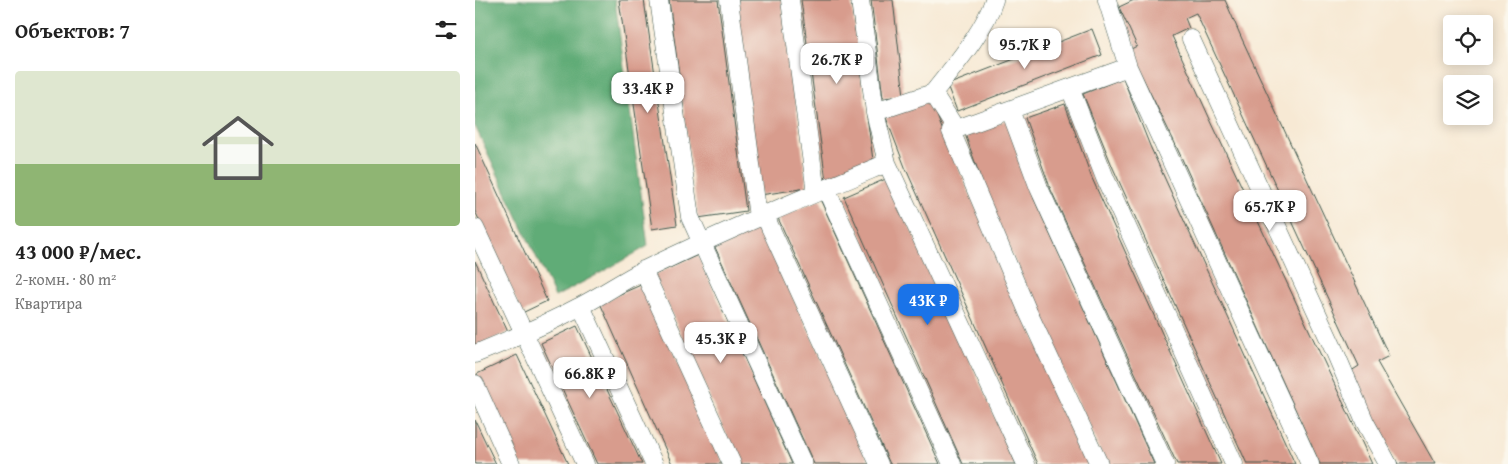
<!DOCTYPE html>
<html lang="ru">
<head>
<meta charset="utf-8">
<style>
  :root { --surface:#fff; --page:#f6f6f6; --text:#222; --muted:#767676; --accent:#1a73e8 }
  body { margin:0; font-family:"Gentium Book Plus",serif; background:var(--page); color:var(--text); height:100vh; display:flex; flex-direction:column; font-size:19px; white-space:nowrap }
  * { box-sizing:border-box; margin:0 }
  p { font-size:16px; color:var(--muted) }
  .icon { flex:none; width:28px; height:28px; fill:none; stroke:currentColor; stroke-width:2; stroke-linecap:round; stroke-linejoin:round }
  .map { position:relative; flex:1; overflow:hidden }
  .drawer { display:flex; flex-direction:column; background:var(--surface); width:475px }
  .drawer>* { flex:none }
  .fabs { position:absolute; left:968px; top:15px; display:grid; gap:10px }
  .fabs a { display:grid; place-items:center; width:50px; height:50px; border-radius:5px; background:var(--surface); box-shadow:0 2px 12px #0003; font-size:25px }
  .price { position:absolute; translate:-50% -42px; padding:0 11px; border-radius:10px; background:#fff; color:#222; font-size:16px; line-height:32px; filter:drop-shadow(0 1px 2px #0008) }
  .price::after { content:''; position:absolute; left:50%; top:30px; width:15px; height:11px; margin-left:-8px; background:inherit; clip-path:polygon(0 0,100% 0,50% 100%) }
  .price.active { background:var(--accent); color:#fff }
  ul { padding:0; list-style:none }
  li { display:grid; align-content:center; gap:10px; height:265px; padding:0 15px }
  li span { display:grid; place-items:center; height:155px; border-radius:5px; color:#555 }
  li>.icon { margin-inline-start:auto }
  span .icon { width:90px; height:90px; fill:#fffc; stroke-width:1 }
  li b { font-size:21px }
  h2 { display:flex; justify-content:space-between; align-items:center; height:60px; padding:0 15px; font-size:21px }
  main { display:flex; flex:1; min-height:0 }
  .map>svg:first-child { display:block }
</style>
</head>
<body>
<main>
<section class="drawer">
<h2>Объектов: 7<svg class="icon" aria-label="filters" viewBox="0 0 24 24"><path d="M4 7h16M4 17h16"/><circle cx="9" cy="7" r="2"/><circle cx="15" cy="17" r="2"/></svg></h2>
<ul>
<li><span style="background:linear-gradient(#dfe7d0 60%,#8fb573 0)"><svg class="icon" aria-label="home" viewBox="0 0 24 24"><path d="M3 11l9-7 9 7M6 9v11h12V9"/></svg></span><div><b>43 000 ₽/мес.</b><p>2-комн. · 80 m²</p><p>Квартира</p></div></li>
</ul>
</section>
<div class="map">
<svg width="1033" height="464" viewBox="0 0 1033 464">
  <rect width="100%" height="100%" fill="#fbf7ec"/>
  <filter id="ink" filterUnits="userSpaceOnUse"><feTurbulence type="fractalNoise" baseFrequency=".02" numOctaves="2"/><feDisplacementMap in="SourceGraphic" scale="10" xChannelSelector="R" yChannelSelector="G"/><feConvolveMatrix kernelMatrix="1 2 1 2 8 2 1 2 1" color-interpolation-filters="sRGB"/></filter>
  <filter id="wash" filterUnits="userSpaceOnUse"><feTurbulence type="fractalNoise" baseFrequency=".0096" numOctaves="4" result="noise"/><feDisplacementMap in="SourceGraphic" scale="20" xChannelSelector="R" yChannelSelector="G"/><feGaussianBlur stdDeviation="1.12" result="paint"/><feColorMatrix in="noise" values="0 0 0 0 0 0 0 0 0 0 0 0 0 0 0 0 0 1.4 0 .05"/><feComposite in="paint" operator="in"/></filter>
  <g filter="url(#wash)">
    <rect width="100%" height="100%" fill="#f7e9d4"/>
    <path fill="#60ac77" stroke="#407456" d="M0,0H140L173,246L129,271L80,297L0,126Z"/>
    <g id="blocks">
      <path fill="#d89c8d" d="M144,0H169L202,225L177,229Z
        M194,0H243L271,211L223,218Z
        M260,0H307L332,188L285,195Z
        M326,0H376L398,160L351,181Z
        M396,0H418L429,96L408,98Z
        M659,0H750L767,39L914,356L902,362L960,464H923L873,373L884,366L721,13L710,18L714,28L697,36L734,117L897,464H845L698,139L654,50L662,46L644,7Z
        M617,29L627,55L482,111L472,85Z
        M648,78L675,146L820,464H772L638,168L608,94Z
        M456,100L474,147L616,464H563L430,167L410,115Z
        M590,104L616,176L746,464H702L576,190L550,118Z
        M532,120L559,199L679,464H631L518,213L490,134Z
        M0,143L72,301L47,313L0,211Z
        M413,178L541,464H488L369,197Z
        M345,199L465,464H415L303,218Z
        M285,224L395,464H339L239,245Z
        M223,255L317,464H265L179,275Z
        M0,261L33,332L0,348Z
        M168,284L249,464H197L125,303Z
        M102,326L167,464H122L66,343Z
        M42,355L93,464H45L2,374Z
        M0,420L21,464H0Z"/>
    </g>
  </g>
  <g filter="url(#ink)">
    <use href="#blocks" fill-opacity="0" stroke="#3f574c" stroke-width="1"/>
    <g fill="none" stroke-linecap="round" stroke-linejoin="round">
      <defs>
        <path id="minor" d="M184,0L215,217L328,464
          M254,0L283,217
          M315,0L341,193
          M632,0L653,67L835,464
          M716,39L860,352L890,422L913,464
          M595,88L630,178L759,464
          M458,93C479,66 509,32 519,0
          M535,110L564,188L690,464
          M400,112L458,93L481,129
          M412,163L551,464
          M351,189L477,464
          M289,214L404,464
          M0,228L110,464
          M168,270L257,464
          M106,306L179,464
          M0,354C35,340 70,325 104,307C126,296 147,281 169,270C249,231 331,197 412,163L400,112L385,0
          M0,384L36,464
          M624,464L553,312L476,131L653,67"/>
      </defs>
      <use href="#minor" stroke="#3f574c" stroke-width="19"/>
      <use href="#minor" stroke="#fff" stroke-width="18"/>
    </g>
  </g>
</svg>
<div class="fabs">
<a><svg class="icon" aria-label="locate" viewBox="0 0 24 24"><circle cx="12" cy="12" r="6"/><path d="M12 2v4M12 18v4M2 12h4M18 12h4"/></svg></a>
<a><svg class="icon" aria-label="layers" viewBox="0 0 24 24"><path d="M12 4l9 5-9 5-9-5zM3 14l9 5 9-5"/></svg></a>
</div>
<b class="price" style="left:550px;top:70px">95.7K ₽</b>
<b class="price" style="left:362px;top:85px">26.7K ₽</b>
<b class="price" style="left:173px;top:114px">33.4K ₽</b>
<b class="price" style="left:795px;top:232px">65.7K ₽</b>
<b class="price active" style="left:453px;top:326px">43K ₽</b>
<b class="price" style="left:246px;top:364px">45.3K ₽</b>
<b class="price" style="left:115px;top:399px">66.8K ₽</b>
</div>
</main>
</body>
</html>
